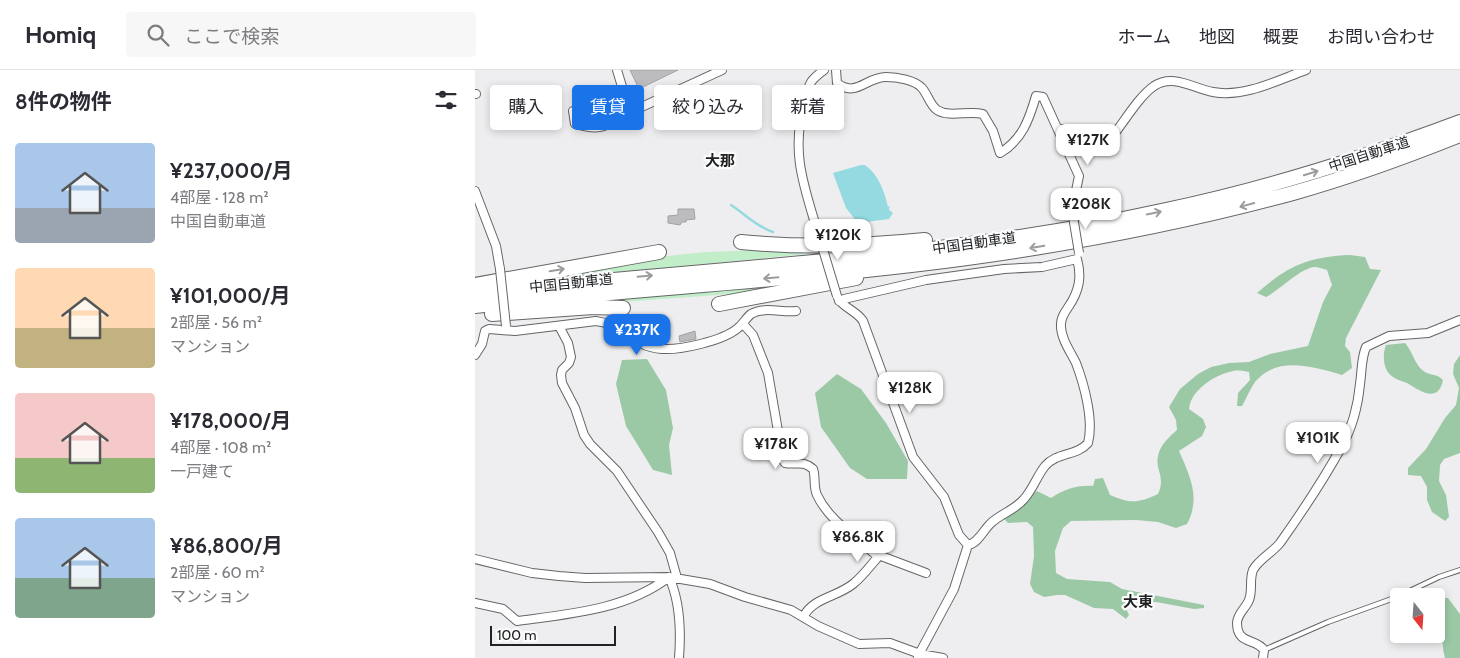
<!DOCTYPE html>
<html lang="ja">
<head>
<meta charset="utf-8">
<style>
  :root { --surface:#fff; --page:#f7f7f7; --text:#2b2b33; --muted:#7c7c81; --line:#e1e1e2; --accent:#1a73e8 }
  body { margin:0; font-family:Cabin,"Noto Sans JP",sans-serif; background:var(--page); color:var(--text); height:100vh; display:flex; flex-direction:column; font-size:19px; white-space:nowrap }
  * { box-sizing:border-box; margin:0 }
  p { font-size:16px; color:var(--muted) }
  .icon { flex:none; width:28px; height:28px; fill:none; stroke:currentColor; stroke-width:2; stroke-linecap:round; stroke-linejoin:round }
  .map { position:relative; flex:1; overflow:hidden }
  .side { display:flex; flex-direction:column; background:var(--surface); width:475px }
  .side>* { flex:none }
  .banner { position:absolute; left:15px; top:15px; width:475px; height:45px; display:flex; gap:10px }
  .needle { width:32px; rotate:163deg }
  .buttons { position:absolute; left:915px; top:518px; display:grid; gap:10px }
  .buttons a { display:grid; place-items:center; width:55px; height:55px; border-radius:5px; background:var(--surface); box-shadow:0 2px 8px #0003; font-size:25px }
  .scale { position:absolute; left:15px; bottom:12px; width:126px; box-sizing:border-box; padding-left:5px; border:2px solid #222223; border-top:0; font-size:14px; line-height:18px; white-space:nowrap; color:#222223; -webkit-text-stroke:4px #fbfcfd; paint-order:stroke }
  .price { position:absolute; translate:-50% -42px; padding:0 11px; border-radius:10px; background:#fff; color:#222; font-size:16px; line-height:32px; filter:drop-shadow(0 1px 2px #0008) }
  .price::after { content:''; position:absolute; left:50%; top:30px; width:15px; height:11px; margin-left:-8px; background:inherit; clip-path:polygon(0 0,100% 0,50% 100%) }
  .price.on { background:var(--accent); color:#fff }
  ul { padding:0; list-style:none }
  li { display:flex; align-items:center; gap:15px; height:125px; padding:0 15px }
  li span { display:grid; place-items:center; flex:none; width:140px; height:100px; border-radius:5px; color:#555 }
  li>.icon { margin-inline-start:auto }
  span .icon { width:60px; height:60px; fill:#fffc; stroke-width:1 }
  li b { font-size:21px }
  h2 { display:flex; justify-content:space-between; align-items:center; height:60px; padding:0 15px; font-size:21px }
  .chip { padding:0 18px; border-radius:5px; background:var(--surface); box-shadow:0 2px 8px #0003; font-size:18px; line-height:45px }
  .chip.on { background:var(--accent); color:#fff }
  header { display:flex; align-items:center; gap:30px; box-sizing:border-box; height:70px; padding:0 25px; background:var(--surface); border-bottom:1px solid var(--line) }
  header strong { font-size:24px }
  nav { display:flex; gap:28px; margin-inline-start:auto; font-size:18px }
  .search { width:350px; height:45px; background:var(--page); display:flex; align-items:center; gap:12px; box-sizing:border-box; padding:0 18px; border-radius:5px; color:var(--muted); font-size:19px }
  main { display:flex; flex:1; min-height:0 }
  .map>svg:first-child { display:block }
</style>
</head>
<body>
<header>
<strong>Homiq</strong>
<div class="search"><svg class="icon" aria-label="search" viewBox="0 0 24 24"><circle cx="10" cy="10" r="6"/><path d="M15 15l6 6"/></svg>ここで検索</div>
<nav><a>ホーム</a><a>地図</a><a>概要</a><a>お問い合わせ</a></nav>
</header>
<main>
<section class="side">
<h2>8件の物件<svg class="icon" aria-label="filters" viewBox="0 0 24 24"><path d="M4 7h16M4 17h16"/><circle cx="9" cy="7" r="2"/><circle cx="15" cy="17" r="2"/></svg></h2>
<ul>
<li><span style="background:linear-gradient(#a9c7e8 65%,#9aa5b1 0)"><svg class="icon" aria-label="home" viewBox="0 0 24 24"><path d="M3 11l9-7 9 7M6 9v11h12V9"/></svg></span><div><b>¥237,000/月</b><p>4部屋 · 128 m²</p><p>中国自動車道</p></div></li>
<li><span style="background:linear-gradient(#ffd9b3 60%,#c2b280 0)"><svg class="icon" aria-label="home" viewBox="0 0 24 24"><path d="M3 11l9-7 9 7M6 9v11h12V9"/></svg></span><div><b>¥101,000/月</b><p>2部屋 · 56 m²</p><p>マンション</p></div></li>
<li><span style="background:linear-gradient(#f6c9c9 65%,#8fb573 0)"><svg class="icon" aria-label="home" viewBox="0 0 24 24"><path d="M3 11l9-7 9 7M6 9v11h12V9"/></svg></span><div><b>¥178,000/月</b><p>4部屋 · 108 m²</p><p>一戸建て</p></div></li>
<li><span style="background:linear-gradient(#a9c7e8 60%,#7fa58c 0)"><svg class="icon" aria-label="home" viewBox="0 0 24 24"><path d="M3 11l9-7 9 7M6 9v11h12V9"/></svg></span><div><b>¥86,800/月</b><p>2部屋 · 60 m²</p><p>マンション</p></div></li>
</ul>
</section>
<div class="map">
<svg width="985" height="588" viewBox="0 0 985 588">
  <rect width="100%" height="100%" fill="#eeeef0"/>
  <path fill="#c1edc9" d="M416,176L39,212L182,187L231,182Z
    M318,214L270,223L92,236L122,231Z"/>
  <path fill="#9cc9a5" d="M875,185L890,187L895,199L906,200L871,268L870,276L875,282L877,298L867,305C839,297 802,285 780,312C775,319 771,329 767,336H762L763,323L775,310L774,302C769,301 763,300 758,301C739,305 716,320 714,339L728,349L731,357L727,366L704,381C715,406 726,428 712,454L701,458L683,452L661,450L596,451L588,458L580,481L581,503L592,509L635,512L647,519L729,535V538L719,539L681,532L653,533L650,536L654,545L651,549L638,539L619,538L590,525H582L569,527L559,522L555,514L559,486L558,457L552,452L533,453L529,449C541,441 552,426 562,421L576,428C590,419 602,415 618,416L620,409L628,408L635,425C656,434 663,433 683,424C691,406 680,401 683,386C685,375 694,367 702,360L701,350L694,337L705,319L723,304L736,297L754,293L774,292L795,284L833,276L848,232L857,215L852,200C848,199 843,197 840,197C825,198 805,220 791,227L782,223C814,195 833,187 875,185Z
    M930,273C938,282 940,296 950,302C957,306 961,303 968,310C963,334 945,321 932,313C928,311 922,310 918,307C908,301 907,285 911,275Z
    M985,285V383L969,389L965,395L964,411L971,425L974,447L970,451L957,442L952,430V417L946,406L933,405V398L951,379L970,348L981,335L984,318L978,304L979,294Z
    M172,289L191,320L198,358L194,375L197,405L178,400L151,356L141,314L147,290Z
    M362,304L386,319L411,353L433,391L432,409H392L375,398L346,357L340,323Z
    M968,528H973L985,544V588H970C965,570 969,551 965,532Z"/>
  <path fill="#94dae0" d="M386,95H390C404,105 409,121 413,137L415,136L414,140L418,143L414,149L383,153L371,138L358,103Z"/>
  <g fill="none" stroke-linecap="round" stroke-linejoin="round">
    <path stroke="#94dae0" stroke-width="2.5" d="M256,135C270,144 282,157 298,162"/>
  </g>
  <path fill="#bcbcbe" stroke="#a1a2a3" d="M155,0H203L164,19Z
    M203,139H219L220,149L211,150V152H207L205,155L193,153V146L203,145Z
    M220,261L221,269L205,272L204,266Z"/>
  <g fill="none" stroke-linecap="round" stroke-linejoin="round">
    <defs>
      <path id="lane" d="M789,580L853,552L922,527L964,507L985,500"/>
      <path id="street" d="M361,0L362,13C381,28 391,7 411,7C422,7 440,10 447,18C453,25 455,35 462,40C475,48 493,40 508,44L518,61L525,83C547,70 554,50 561,26L568,27L604,106L597,140
        M0,24H1
        M98,41L100,54C121,60 129,59 147,46L149,23L142,0
        M147,46L247,0
        M583,58L628,74L632,73C647,56 662,28 679,16C699,3 719,19 738,22C769,28 803,10 831,0
        M0,121L21,176L25,199
        M343,163C329,116 315,82 330,31C335,13 333,12 349,0
        M363,228C368,238 381,240 388,251L438,387L469,427L484,465L493,475
        M364,231L369,229L451,210L529,199L567,197L602,189C607,207 604,221 594,236C590,242 586,247 586,254C585,267 595,281 601,293C609,314 619,350 613,373C602,386 582,382 570,396C562,406 558,419 549,429C540,440 525,444 515,454C508,461 503,473 493,475
        M268,254L278,265L293,303L308,390L310,393C321,395 328,390 338,399C341,407 338,417 342,425C354,451 383,468 403,487
        M84,256L93,273L96,287L94,293L87,300L86,305L87,313L100,338L109,365L115,374L142,401L183,462L195,483L202,508
        M0,285L7,274L10,261L14,259L40,261L121,251C148,254 156,277 187,279C206,280 248,271 263,258C268,254 271,248 276,244C290,236 307,243 321,241
        M0,489L57,503L84,506L110,508L194,507L235,514L270,527L316,540L343,556L384,574L415,573L445,584L468,588
        M194,507C205,531 206,562 204,588
        M0,533L28,539L42,551C94,544 151,540 194,507
        M329,546C338,528 362,527 378,514C387,507 395,496 403,487L406,486L451,503
        M443,586L479,519L493,475
        M788,588L789,580C781,568 762,575 762,553C762,544 771,538 774,530C778,520 774,510 778,500C784,489 797,483 805,473C827,442 849,409 867,376C877,358 883,335 885,314C887,301 886,289 891,277L914,266L953,263L985,250"/>
      <path id="highway" d="M266,172C327,178 390,176 450,170
        M0,215L184,182
        M0,223C230,199 464,190 691,140C791,119 889,88 985,52
        M244,234L381,208
        M0,236C164,218 329,210 492,188C602,173 711,152 818,123C875,107 930,87 985,65
        M17,244L118,237L148,238"/>
    </defs>
    <use href="#lane" stroke="#646566" stroke-width="6"/>
    <use href="#street" stroke="#646566" stroke-width="10"/>
    <use href="#highway" stroke="#646566" stroke-width="16"/>
    <use href="#lane" stroke="#fff" stroke-width="4"/>
    <use href="#street" stroke="#fff" stroke-width="8"/>
    <use href="#highway" stroke="#fff" stroke-width="14"/>
    <defs>
      <path id="street-bridge" d="M597,140L604,183
        M343,163L362,226
        M25,199L31,256"/>
    </defs>
    <use href="#street-bridge" stroke="#646566" stroke-width="10" stroke-linecap="butt"/>
    <use href="#street-bridge" stroke="#fff" stroke-width="8"/>
  </g>
  <defs><path id="oneway-shaft" d="M-6 0H5M1.5-3L5.5 0L1.5 3" fill="none" stroke-width="1.6" stroke-linecap="round" stroke-linejoin="round" transform="scale(1.25)"/></defs>
  <g stroke="#9c9c9c">
    <use href="#oneway-shaft" transform="translate(836 103) rotate(-17)"/>
    <use href="#oneway-shaft" transform="translate(772 135) rotate(165)"/>
    <use href="#oneway-shaft" transform="translate(679 143) rotate(-11)"/>
    <use href="#oneway-shaft" transform="translate(562 177) rotate(170)"/>
    <use href="#oneway-shaft" transform="translate(82 200) rotate(-10)"/>
    <use href="#oneway-shaft" transform="translate(170 206) rotate(-5)"/>
    <use href="#oneway-shaft" transform="translate(296 208) rotate(175)"/>
  </g>
  <g text-anchor="middle" stroke-width="4.5" stroke-linejoin="round" paint-order="stroke">
    <g font-size="14" fill="#222223" stroke="#fbfcfd">
      <text transform="translate(894 84) rotate(-18)" y="5">中国自動車道</text>
      <text transform="translate(499 173) rotate(-8)" y="5">中国自動車道</text>
      <text transform="translate(96 213) rotate(-6)" y="5">中国自動車道</text>
    </g>
    <g font-size="15" font-weight="bold" fill="#222223" stroke="#fbfcfd">
      <text x="245" y="96">大那</text>
      <text x="663" y="537">大東</text>
    </g>
  </g>
</svg>
<div class="buttons">
<a><svg class="needle" viewBox="-14 -14 28 28"><path d="M0-13l5 13h-10z" fill="#e53935"/><path d="M0 13l5-13h-10z" fill="#7c7c81"/></svg></a>
</div>
<div class="scale">100 m</div>
<b class="price" style="left:613px;top:96px">¥127K</b>
<b class="price" style="left:611px;top:160px">¥208K</b>
<b class="price" style="left:363px;top:191px">¥120K</b>
<b class="price on" style="left:162px;top:286px">¥237K</b>
<b class="price" style="left:435px;top:344px">¥128K</b>
<b class="price" style="left:843px;top:394px">¥101K</b>
<b class="price" style="left:301px;top:400px">¥178K</b>
<b class="price" style="left:383px;top:493px">¥86.8K</b>
<div class="banner">
<a class="chip">購入</a>
<a class="chip on">賃貸</a>
<a class="chip">絞り込み</a>
<a class="chip">新着</a>
</div>
</div>
</main>
</body>
</html>
